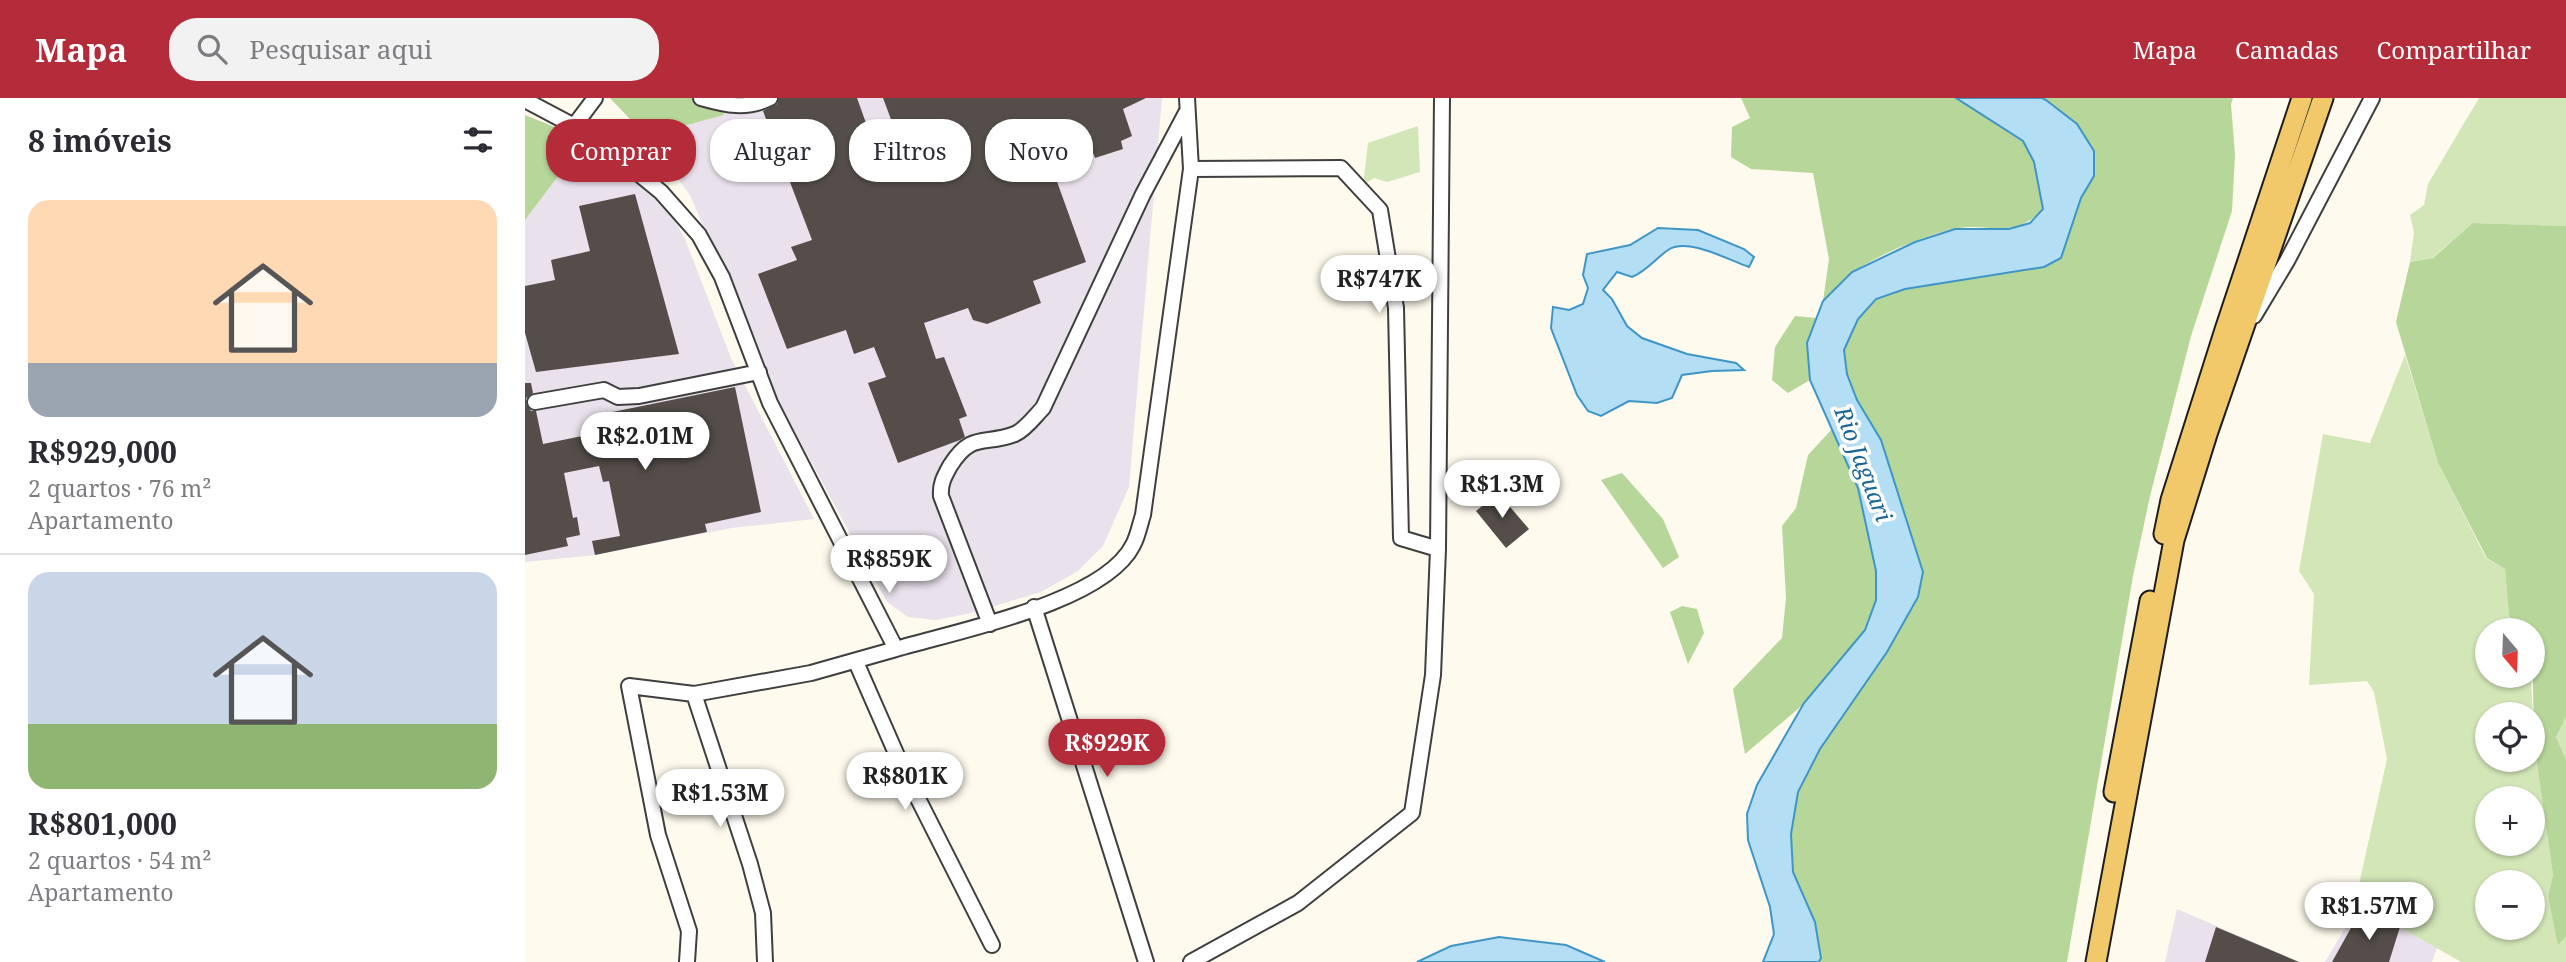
<!DOCTYPE html>
<html lang="pt">
<head>
<meta charset="utf-8">
<style>
  :root { --surface:#fff; --page:#f2f2f3; --text:#2b2b33; --muted:#7c7c81; --line:#e1e1e2; --accent:#b42c39 }
  body { margin:0; font-family:"Noto Serif",serif; background:var(--page); color:var(--text); height:100vh; display:flex; flex-direction:column; font-size:26px; white-space:nowrap }
  * { box-sizing:border-box; margin:0 }
  p { font-size:23px; color:var(--muted) }
  .icon { flex:none; width:38px; height:38px; fill:none; stroke:currentColor; stroke-width:2; stroke-linecap:round; stroke-linejoin:round }
  .map { position:relative; flex:1; overflow:hidden }
  .panel { display:flex; flex-direction:column; background:var(--surface); width:525px }
  .panel>* { flex:none }
  .hud { position:absolute; left:21px; top:21px; width:665px; height:63px; display:flex; gap:14px }
  .needle { width:46px; rotate:161deg }
  .controls { position:absolute; left:1950px; top:520px; display:grid; gap:14px }
  .controls a { display:grid; place-items:center; width:70px; height:70px; border-radius:50%; background:var(--surface); box-shadow:0 2px 5px #0004; font-size:35px }
  .price { position:absolute; translate:-50% -60px; padding:0 16px; border-radius:24px; background:#fff; color:#222; font-size:23px; line-height:46px; filter:drop-shadow(0 2px 4px #0008) }
  .price::after { content:''; position:absolute; left:50%; top:42px; width:21px; height:16px; margin-left:-10px; background:inherit; clip-path:polygon(0 0,100% 0,50% 100%) }
  .price.on { background:var(--accent); color:#fff }
  ul { padding:0; list-style:none }
  li { display:grid; align-content:center; gap:14px; height:371px; padding:0 28px }
  li+li { border-top:2px solid var(--line) }
  li span { display:grid; place-items:center; height:217px; border-radius:21px; color:#555 }
  li>.icon { margin-inline-start:auto }
  span .icon { width:126px; height:126px; fill:#fffc; stroke-width:1 }
  li b { font-size:30px }
  h2 { display:flex; justify-content:space-between; align-items:center; height:84px; padding:0 28px; font-size:30px }
  .pill { padding:0 24px; border-radius:28px; background:var(--surface); box-shadow:0 2px 5px #0004; font-size:24px; line-height:63px }
  .pill.on { background:var(--accent); color:#fff }
  header { display:flex; align-items:center; gap:42px; box-sizing:border-box; height:98px; padding:0 35px; background:var(--accent); color:#fff }
  header strong { font-size:33px }
  nav { display:flex; gap:38px; margin-inline-start:auto; font-size:24px }
  .search { width:490px; height:63px; background:var(--page); display:flex; align-items:center; gap:18px; box-sizing:border-box; padding:0 24px; border-radius:28px; color:var(--muted); font-size:26px }
  main { display:flex; flex:1; min-height:0 }
  .map>svg:first-child { display:block }
</style>
</head>
<body>
<header>
<strong>Mapa</strong>
<div class="search"><svg class="icon" aria-label="search" viewBox="0 0 24 24"><circle cx="10" cy="10" r="6"/><path d="M15 15l6 6"/></svg>Pesquisar aqui</div>
<nav><a>Mapa</a><a>Camadas</a><a>Compartilhar</a></nav>
</header>
<main>
<section class="panel">
<h2>8 imóveis<svg class="icon" aria-label="filters" viewBox="0 0 24 24"><path d="M4 7h16M4 17h16"/><circle cx="9" cy="7" r="2"/><circle cx="15" cy="17" r="2"/></svg></h2>
<ul>
<li><span style="background:linear-gradient(#ffd9b3 75%,#9aa5b1 0)"><svg class="icon" aria-label="home" viewBox="0 0 24 24"><path d="M3 11l9-7 9 7M6 9v11h12V9"/></svg></span><div><b>R$929,000</b><p>2 quartos · 76 m²</p><p>Apartamento</p></div></li>
<li><span style="background:linear-gradient(#c9d6e8 70%,#8fb573 0)"><svg class="icon" aria-label="home" viewBox="0 0 24 24"><path d="M3 11l9-7 9 7M6 9v11h12V9"/></svg></span><div><b>R$801,000</b><p>2 quartos · 54 m²</p><p>Apartamento</p></div></li>
</ul>
</section>
<div class="map">
<svg width="2041" height="864" viewBox="0 0 2041 864">
  <rect width="100%" height="100%" fill="#fefaed"/>
  <path fill="#e9e1eb" d="M194,0H637L604,389L578,448L553,473L516,494L446,515L411,522L383,519L362,504L249,295L165,97L121,38L199,17Z
    M52,38L60,41L141,106L160,141L206,260L289,421L206,430L70,457L0,464V122L37,73Z
    M1652,811L1756,856L1764,864H1640Z
    M1837,815L1875,829L1912,850L1907,864H1800L1825,822L1835,823Z"/>
  <path fill="#d2e6b8" fill-rule="evenodd" d="M1954,0H2041V128L1949,125L1907,160L1885,164L1889,134L1885,117L1899,107L1903,86Z
    M893,28L895,74L862,84L849,80L838,87L843,45Z
    M1880,257L1913,365L1961,460L1980,471L1984,518L1996,532H1962V578H2006L2009,645L2028,777L2023,798L2034,846L2041,839V864H1936L1875,829L1828,813L1862,661L1849,594L1842,583L1784,587L1789,496L1774,473L1798,336L1845,345ZM1962,616H2007V662H1962ZM1962,700H2007V746H1962ZM1962,784H2007V830H1962Z
    M2041,619V661L2031,639Z"/>
  <path fill="#b7d699" d="M85,0H194L199,17L121,38Z
    M1216,0H1431L1498,43L1509,64L1518,111C1487,144 1465,123 1428,131C1397,138 1356,156 1329,173C1318,180 1308,193 1298,203L1304,161L1288,75L1226,71L1206,59L1207,29L1225,20Z
    M1517,0H1708L1706,6L1710,57L1707,113L1666,238L1625,398L1608,478L1542,864H1294L1296,860L1268,774L1266,736L1273,694L1295,651L1362,554L1393,499L1376,406L1356,342L1332,302L1322,276L1319,252L1333,221L1351,201L1380,191L1519,169L1536,160L1556,100L1569,78L1552,26Z
    M0,17L52,38L37,73L0,122Z
    M1948,125L2041,128V619L2031,639L2041,661V839L2033,847L2023,798L2028,777L2009,645L2007,532H1996L1984,518L1980,471L1962,460L1913,365L1871,224L1885,164L1908,160Z
    M1270,218L1292,220L1282,245L1285,282L1263,295L1247,282L1250,249Z
    M1307,331L1333,390L1351,474V502L1340,531L1280,605L1220,656L1208,591L1257,540L1261,500L1257,428L1271,410L1283,357Z
    M1097,375L1138,421L1154,459L1138,470L1076,382Z
    M1157,508L1172,511L1179,535L1163,566L1145,514Z"/>
  <path fill="#b4def3" stroke="#3f96c6" stroke-width="2" d="M1431,0H1517L1521,2L1552,26L1569,53V78L1556,100L1536,160L1519,169L1380,191L1351,201L1333,221L1319,252L1322,276L1332,302L1356,342L1398,474L1393,499L1362,554L1295,651L1273,694L1266,736L1268,774L1290,824L1296,860L1294,864H1238L1249,836L1245,809L1223,742L1222,716L1232,687L1279,605L1340,532L1351,502V473L1333,390L1285,282L1282,245L1298,203L1327,174L1390,144L1430,131H1484L1505,125L1518,111L1509,64L1498,43Z
    M1133,130L1173,132L1219,151L1229,159L1224,169C1203,162 1163,139 1143,152C1130,161 1122,173 1107,179L1092,174L1078,192L1087,201L1102,228L1117,240L1162,256L1211,265L1219,272L1187,273L1157,277L1147,300L1132,305L1104,303L1076,318L1063,313L1052,297L1026,230L1028,209L1044,212L1058,206L1063,190L1058,177L1062,156L1105,147Z
    M974,839L1041,847L1080,864H892L926,848Z"/>
  <path fill="#544d49" d="M254,0H332L341,25L335,27L350,67L379,56L358,0H621L598,11L607,38L596,43L598,51L570,60L558,28L517,42L561,164L508,183L516,205L462,226L448,222L443,210L399,225L411,261L419,259L442,318L434,321L440,339L435,342L373,365L343,285L361,279L349,249L329,256L321,232L262,251L233,176L272,162L266,149L287,142L238,13L252,6Z
    M110,96L154,256L11,274L0,235V188L30,182L26,162L65,153L54,108Z
    M0,285H6L8,295L1,300V306L6,313H11L18,346L72,335L68,318L210,289L236,414L180,426L182,434L70,457L67,443L95,438L84,383L78,384L74,368L39,375L48,420L52,419L55,437L41,440L43,448L0,457Z
    M973,395L1004,431L981,450L951,413Z
    M1837,815L1875,829L1864,864H1807L1827,828H1834Z
    M1691,829L1774,864H1680Z"/>
  <g fill="none" stroke-linecap="round" stroke-linejoin="round">
    <defs>
      <path id="minor" d="M176,0C201,7 221,12 245,0
        M0,2L49,28L81,49L136,94L174,137L197,179L245,305L371,551C431,533 579,505 608,447C613,438 615,426 618,417L666,71L662,0
        M49,28L70,0
        M666,71L816,70L855,112L871,210L876,440L913,451
        M1729,218L1762,163L1847,0
        M10,304L79,292L93,299L114,298L234,274
        M509,509L621,864
        M465,526L416,398C415,386 419,379 425,368C447,333 459,348 490,336C501,331 510,318 518,310L618,96L662,13
        M331,564L377,669L467,847
        M169,596L225,766L238,815L240,864
        M162,864L164,833L133,737L104,588L169,596L286,575L371,551
        M666,864L773,805L887,715L908,577L913,451L917,0"/>
      <path id="major" d="M1639,436L1646,402L1700,232L1777,0
        M1589,694L1625,503
        M1571,864L1649,442L1682,336L1798,0"/>
    </defs>
    <use href="#minor" stroke="#3f3f3f" stroke-width="18"/>
    <use href="#major" stroke="#1d1d1d" stroke-width="23"/>
    <use href="#minor" stroke="#fff" stroke-width="14"/>
    <use href="#major" stroke="#f1c96a" stroke-width="19"/>
  </g>
  <g text-anchor="middle" stroke-width="7" stroke-linejoin="round" paint-order="stroke">
    <g font-size="23" font-style="italic" fill="#1d6797" stroke="#fff">
      <text transform="translate(1338 366) rotate(69)" y="8">Rio Jaguari</text>
    </g>
  </g>
</svg>
<div class="controls">
<a><svg class="needle" viewBox="-14 -14 28 28"><path d="M0-13l5 13h-10z" fill="#e53935"/><path d="M0 13l5-13h-10z" fill="#7c7c81"/></svg></a>
<a><svg class="icon" aria-label="locate" viewBox="0 0 24 24"><circle cx="12" cy="12" r="6"/><path d="M12 2v4M12 18v4M2 12h4M18 12h4"/></svg></a>
<a>+</a>
<a>−</a>
</div>
<b class="price" style="left:854px;top:217px">R$747K</b>
<b class="price" style="left:120px;top:374px">R$2.01M</b>
<b class="price" style="left:977px;top:422px">R$1.3M</b>
<b class="price" style="left:364px;top:497px">R$859K</b>
<b class="price on" style="left:582px;top:681px">R$929K</b>
<b class="price" style="left:380px;top:714px">R$801K</b>
<b class="price" style="left:195px;top:731px">R$1.53M</b>
<b class="price" style="left:1844px;top:844px">R$1.57M</b>
<div class="hud">
<a class="pill on">Comprar</a>
<a class="pill">Alugar</a>
<a class="pill">Filtros</a>
<a class="pill">Novo</a>
</div>
</div>
</main>
</body>
</html>
